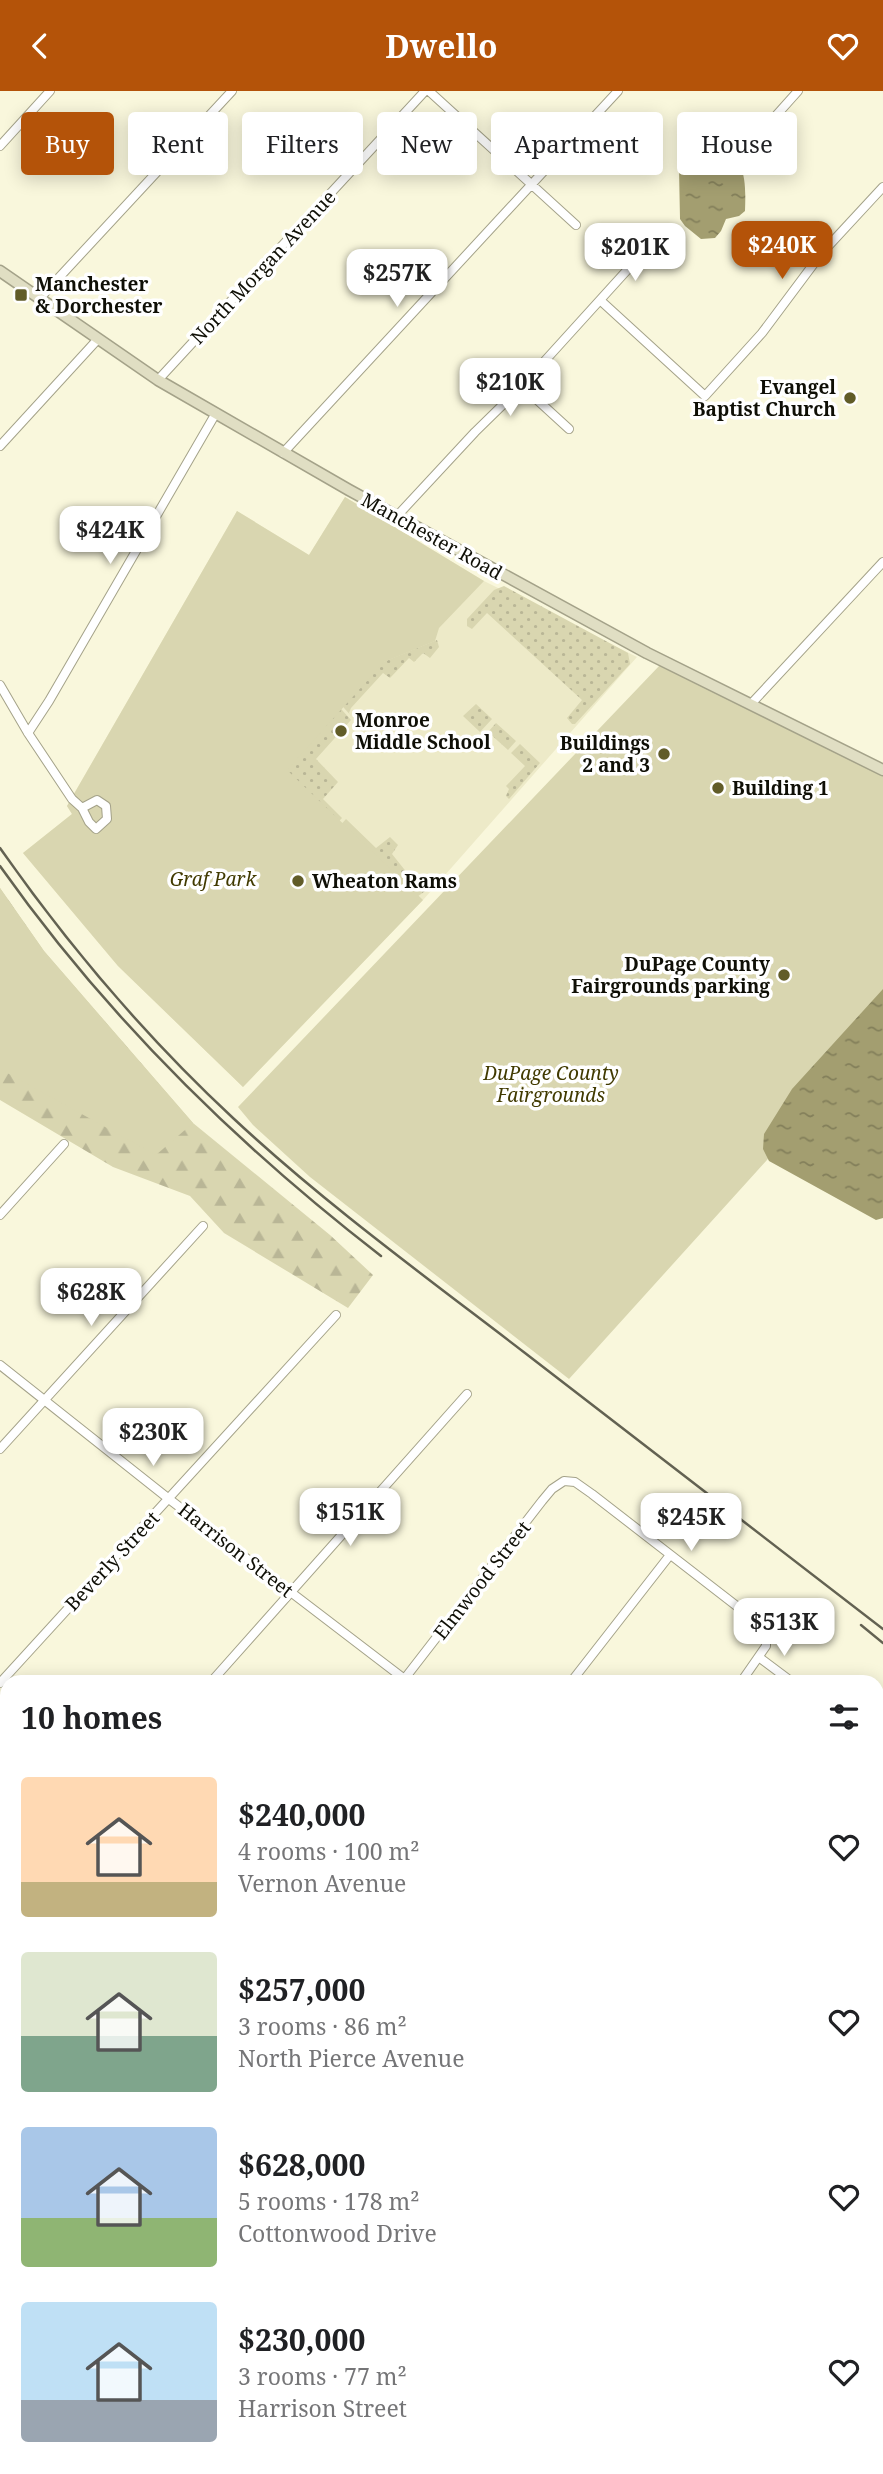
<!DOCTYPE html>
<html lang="en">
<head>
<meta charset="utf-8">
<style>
  :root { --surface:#fff; --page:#f2f2f2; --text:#202124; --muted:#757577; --accent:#b45309 }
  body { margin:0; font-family:"Noto Serif",serif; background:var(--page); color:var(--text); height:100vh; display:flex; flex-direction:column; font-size:26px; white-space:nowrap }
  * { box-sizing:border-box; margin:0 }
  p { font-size:23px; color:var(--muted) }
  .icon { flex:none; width:38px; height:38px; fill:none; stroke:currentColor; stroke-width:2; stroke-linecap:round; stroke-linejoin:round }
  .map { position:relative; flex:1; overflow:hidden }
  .details { position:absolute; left:0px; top:1584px; width:884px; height:800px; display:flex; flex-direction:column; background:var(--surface); border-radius:21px 21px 0 0; box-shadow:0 4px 18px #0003 }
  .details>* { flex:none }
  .banner { position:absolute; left:21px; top:21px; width:842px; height:63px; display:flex; gap:14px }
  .price { position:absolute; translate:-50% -60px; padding:0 16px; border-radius:14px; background:#fff; color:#222; font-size:23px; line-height:46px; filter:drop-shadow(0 2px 4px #0008) }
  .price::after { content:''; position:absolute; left:50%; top:42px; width:21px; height:16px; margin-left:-10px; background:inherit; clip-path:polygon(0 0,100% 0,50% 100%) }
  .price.current { background:var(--accent); color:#fff }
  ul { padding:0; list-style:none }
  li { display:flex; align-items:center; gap:21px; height:175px; padding:0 21px }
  li span { display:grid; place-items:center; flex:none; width:196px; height:140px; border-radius:7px; color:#555 }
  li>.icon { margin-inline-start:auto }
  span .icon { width:84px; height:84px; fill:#fffc; stroke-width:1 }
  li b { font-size:30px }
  h2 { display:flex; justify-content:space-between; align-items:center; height:84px; padding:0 21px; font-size:30px }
  .tag { padding:0 24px; border-radius:7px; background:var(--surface); box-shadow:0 4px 18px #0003; font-size:24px; line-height:63px }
  .tag.current { background:var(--accent); color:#fff }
  header { display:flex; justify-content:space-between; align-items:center; height:91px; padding:0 21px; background:var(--accent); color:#fff; font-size:32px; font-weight:700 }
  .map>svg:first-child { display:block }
</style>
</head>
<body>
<header><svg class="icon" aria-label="back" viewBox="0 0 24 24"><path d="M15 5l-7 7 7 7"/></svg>Dwello<svg class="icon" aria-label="heart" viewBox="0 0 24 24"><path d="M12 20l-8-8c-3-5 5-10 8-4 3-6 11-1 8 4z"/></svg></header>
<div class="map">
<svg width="883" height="2383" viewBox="0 0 883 2383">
  <defs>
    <pattern id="grass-dots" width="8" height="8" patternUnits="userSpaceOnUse" patternTransform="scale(1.75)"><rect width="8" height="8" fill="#d9d6b0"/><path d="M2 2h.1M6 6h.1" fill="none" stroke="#b9b696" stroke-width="1.8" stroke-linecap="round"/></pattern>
    <pattern id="forest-firs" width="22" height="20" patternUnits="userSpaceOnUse" patternTransform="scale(1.75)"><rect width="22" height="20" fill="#d9d6b0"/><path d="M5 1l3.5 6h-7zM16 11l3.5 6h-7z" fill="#b9b696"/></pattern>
    <pattern id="water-ripples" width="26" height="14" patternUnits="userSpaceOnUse" patternTransform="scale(1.75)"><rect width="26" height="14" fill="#a39e70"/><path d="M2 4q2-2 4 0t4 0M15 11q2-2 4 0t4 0" fill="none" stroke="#837f5a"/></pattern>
  </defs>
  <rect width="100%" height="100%" fill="#f9f7dc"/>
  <path fill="#edeac8" d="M345,406L484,490L637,566L423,809L243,996L118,875L23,762L72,723L67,715L237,420L309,464Z"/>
  <path fill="url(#grass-dots)" d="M504,495L628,562L630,573L575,633H572L567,627L582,609L487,522L472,538L467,535V528L494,499Z
    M437,549L439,556L430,567L423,562L414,571L409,567L390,587L383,582L351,617L349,622L353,627L336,608L366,578Z
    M334,610L351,629L316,668L338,691L323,708L342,727L330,740L271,683Z
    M476,613L492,628L480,641L463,625Z
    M496,632L516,650L508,659L488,641Z
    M520,653L540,672L509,708L506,705L509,698L506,695L525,675L511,662Z
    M346,728L376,757L390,746L398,754L392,763L408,783L405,787L415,796L421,792L428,798L403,816L328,748Z"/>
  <path fill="url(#forest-firs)" d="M0,797L44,860L193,1032L330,1144L373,1184L348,1217L224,1142L190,1105L113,1076L0,1009Z"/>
  <path fill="#d9d6b0" d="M345,406L484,490L439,537L435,550L384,571L287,679L423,809L243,996L118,875L23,762L72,723L67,715L237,420L309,464Z
    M660,574L883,685V928L776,1059L569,1288L310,1086L253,1034L238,1016Z
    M0,797L44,860L193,1032L156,1064L0,978Z"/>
  <path fill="url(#water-ripples)" d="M712,57C747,63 746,90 745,120L739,125L726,128L721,140L715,147L701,148L685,135L680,128L679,78L693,59Z
    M883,898V1127L876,1129L769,1070L763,1058L764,1043L792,998Z"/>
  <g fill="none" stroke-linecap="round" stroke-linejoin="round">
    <defs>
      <path id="street" d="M429,0L576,134
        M764,38L798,0
        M0,55L50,0
        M40,207L232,0
        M600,209L705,305L762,242L821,163L883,96
        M158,289L425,0
        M522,295L569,338
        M0,355L98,248
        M283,362L618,0
        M397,425L475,341L522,295L639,166L658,158
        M0,594L28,642L72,708L82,717L97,709L106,715L107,728L96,738L89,731L82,717
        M751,613L883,471
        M28,642L49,610L216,322
        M0,1124L64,1053
        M0,1274L169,1408L407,1590
        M0,1358L203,1135
        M760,1567L792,1591
        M211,1591L467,1303
        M402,1591L542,1410L552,1398L564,1390L575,1391L592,1403L756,1530L766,1541V1555L741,1591
        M571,1591L670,1464
        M0,1592L336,1224
        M877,1655L883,1660
        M0,1769L7,1775
        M0,1826L7,1819
        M877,1848L883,1840
        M877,1939L883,1944
        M877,2172L883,2171
        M0,2212L7,2215
        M877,2297L883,2299
        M26,2383L41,2376
        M356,2383L365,2376
        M548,2383L550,2376"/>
      <path id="secondary" d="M0,180L158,289L349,399L647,562L883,679
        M0,2038L7,2042
        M877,2376L883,2377"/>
    </defs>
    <use href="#street" stroke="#a4a289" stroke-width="10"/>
    <use href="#secondary" stroke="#a4a289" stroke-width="13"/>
    <use href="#street" stroke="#fff" stroke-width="8"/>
    <use href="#secondary" stroke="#e0dec3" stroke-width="10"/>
    <path stroke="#636252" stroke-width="2.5" d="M0,757C68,854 146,946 233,1027C324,1112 426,1186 525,1262C644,1354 764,1446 883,1538
      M0,775C106,925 236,1053 381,1165
      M861,1534L883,1552"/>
  </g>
  <g fill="#615c28" stroke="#fff" stroke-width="2.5">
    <rect x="14" y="197" width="14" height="14" rx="3.5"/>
    <circle cx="850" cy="307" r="7"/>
    <circle cx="341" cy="640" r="7"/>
    <circle cx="664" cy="663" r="7"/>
    <circle cx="718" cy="697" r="7"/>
    <circle cx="298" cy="790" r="7"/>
    <circle cx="784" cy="884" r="7"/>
  </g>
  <g text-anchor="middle" stroke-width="7" stroke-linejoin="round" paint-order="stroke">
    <g font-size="19" fill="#0f0f06" stroke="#fff">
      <text transform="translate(263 176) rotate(-47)" y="7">North Morgan Avenue</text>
      <text transform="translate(432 445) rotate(29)" y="7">Manchester Road</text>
      <text transform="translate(236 1459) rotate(38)" y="7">Harrison Street</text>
      <text transform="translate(112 1470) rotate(-47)" y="7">Beverly Street</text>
      <text transform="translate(482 1489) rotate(-52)" y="7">Elmwood Street</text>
    </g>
    <g font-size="19" font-weight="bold" fill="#0f0f06" stroke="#fff" text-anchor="start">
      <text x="35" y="200">Manchester<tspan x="35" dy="22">&amp; Dorchester</tspan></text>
      <text x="836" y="303" text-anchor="end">Evangel<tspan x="836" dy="22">Baptist Church</tspan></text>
      <text x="355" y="636">Monroe<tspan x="355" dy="22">Middle School</tspan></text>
      <text x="650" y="659" text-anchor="end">Buildings<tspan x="650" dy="22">2 and 3</tspan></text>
      <text x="732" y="704">Building 1</text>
      <text x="312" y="797">Wheaton Rams</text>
      <text x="770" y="880" text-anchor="end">DuPage County<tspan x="770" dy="22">Fairgrounds parking</tspan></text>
    </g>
    <g font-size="19" font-style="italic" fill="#413a00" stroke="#fff">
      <text x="213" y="795">Graf Park</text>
      <text x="551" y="989">DuPage County<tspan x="551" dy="22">Fairgrounds</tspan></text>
    </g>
  </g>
</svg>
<b class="price current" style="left:782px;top:190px">$240K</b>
<b class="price" style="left:635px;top:192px">$201K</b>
<b class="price" style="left:397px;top:218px">$257K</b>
<b class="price" style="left:510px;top:327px">$210K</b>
<b class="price" style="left:110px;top:475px">$424K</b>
<b class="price" style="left:91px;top:1237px">$628K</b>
<b class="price" style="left:153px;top:1377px">$230K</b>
<b class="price" style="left:350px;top:1457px">$151K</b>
<b class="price" style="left:691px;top:1462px">$245K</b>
<b class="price" style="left:784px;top:1567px">$513K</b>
<div class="banner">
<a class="tag current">Buy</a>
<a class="tag">Rent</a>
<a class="tag">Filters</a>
<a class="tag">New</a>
<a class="tag">Apartment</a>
<a class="tag">House</a>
</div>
<section class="details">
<h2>10 homes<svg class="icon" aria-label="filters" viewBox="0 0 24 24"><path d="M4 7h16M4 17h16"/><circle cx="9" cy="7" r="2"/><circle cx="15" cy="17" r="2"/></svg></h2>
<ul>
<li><span style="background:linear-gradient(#ffd9b3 75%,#c2b280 0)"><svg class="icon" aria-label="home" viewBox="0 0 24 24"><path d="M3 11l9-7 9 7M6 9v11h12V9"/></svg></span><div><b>$240,000</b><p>4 rooms · 100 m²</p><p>Vernon Avenue</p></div><svg class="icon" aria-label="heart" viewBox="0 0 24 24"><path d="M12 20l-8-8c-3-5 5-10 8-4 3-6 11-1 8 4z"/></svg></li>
<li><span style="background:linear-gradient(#dfe7d0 60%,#7fa58c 0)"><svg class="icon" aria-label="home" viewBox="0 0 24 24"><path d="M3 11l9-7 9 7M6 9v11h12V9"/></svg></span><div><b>$257,000</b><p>3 rooms · 86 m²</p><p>North Pierce Avenue</p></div><svg class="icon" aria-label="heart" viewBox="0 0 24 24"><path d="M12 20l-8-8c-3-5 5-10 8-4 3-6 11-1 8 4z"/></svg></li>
<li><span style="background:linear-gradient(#a9c7e8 65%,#8fb573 0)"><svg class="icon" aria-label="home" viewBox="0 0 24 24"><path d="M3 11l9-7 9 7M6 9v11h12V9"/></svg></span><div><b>$628,000</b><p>5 rooms · 178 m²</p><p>Cottonwood Drive</p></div><svg class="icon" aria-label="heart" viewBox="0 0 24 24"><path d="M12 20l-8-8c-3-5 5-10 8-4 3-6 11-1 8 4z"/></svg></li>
<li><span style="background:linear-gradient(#bfe0f5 70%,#9aa5b1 0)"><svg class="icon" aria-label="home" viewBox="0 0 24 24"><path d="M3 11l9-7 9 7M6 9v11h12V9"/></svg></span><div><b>$230,000</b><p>3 rooms · 77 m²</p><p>Harrison Street</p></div><svg class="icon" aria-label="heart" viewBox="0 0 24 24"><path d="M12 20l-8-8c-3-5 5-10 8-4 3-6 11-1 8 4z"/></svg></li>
</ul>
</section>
</div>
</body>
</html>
